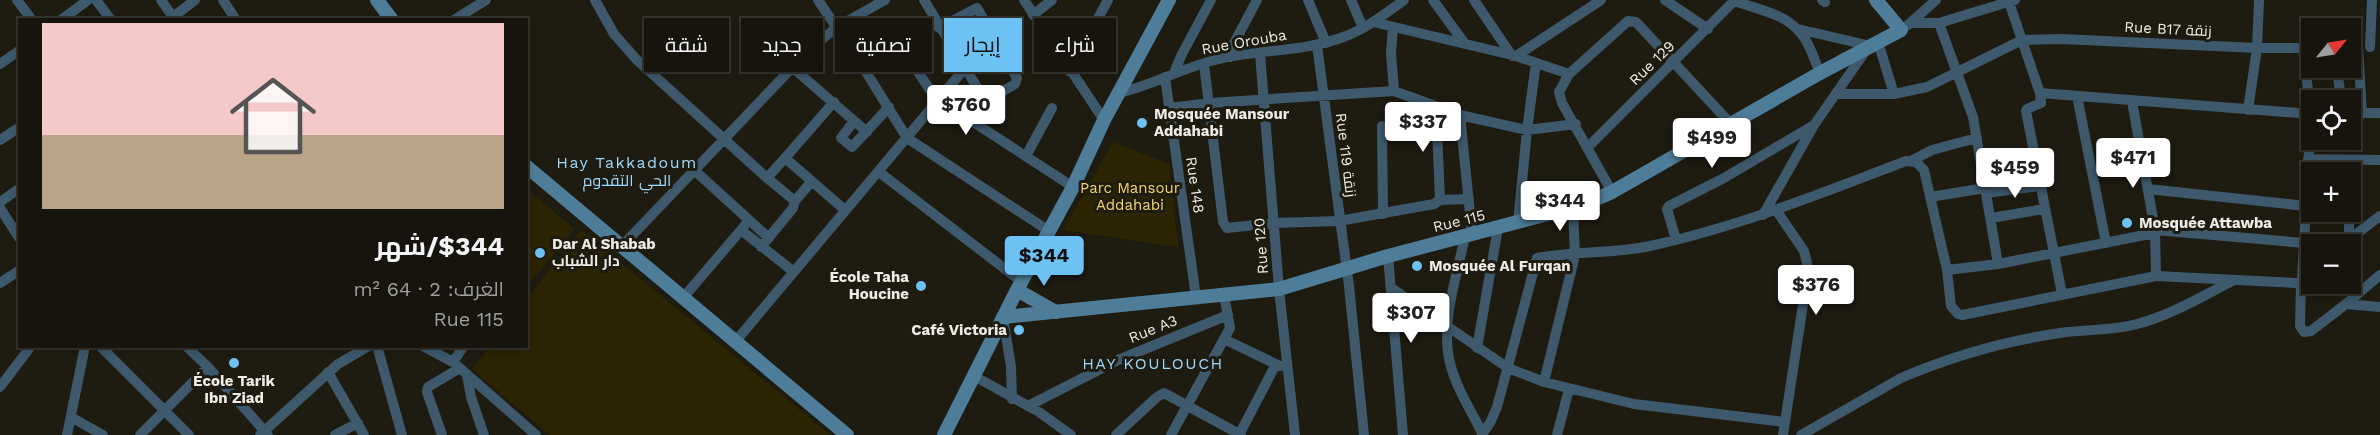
<!DOCTYPE html>
<html lang="ar">
<head>
<meta charset="utf-8">
<style>
  :root { --surface:#16140d; --page:#23211b; --text:#f1f3f6; --muted:#9e9e9d; --line:#35332e; --accent:#6ec2f3 }
  body { margin:0; font-family:"Work Sans",Cairo,sans-serif; background:var(--page); color:var(--text); direction:rtl; height:100vh; display:flex; flex-direction:column; font-size:22px; white-space:nowrap }
  * { box-sizing:border-box; margin:0 }
  p { font-size:20px; color:var(--muted) }
  .icon { flex:none; width:33px; height:33px; fill:none; stroke:currentColor; stroke-width:2; stroke-linecap:round; stroke-linejoin:round }
  .map { position:relative; flex:1; overflow:hidden; direction:ltr }
  .panel { position:absolute; left:18px; top:18px; width:510px; height:330px; display:flex; flex-direction:column; background:var(--surface); border-radius:0px; box-shadow:0 3px 9px #0003,0 0 0 2px var(--line); direction:rtl }
  .panel>* { flex:none }
  .banner { position:absolute; left:546px; top:18px; width:570px; height:54px; direction:rtl; display:flex; gap:12px }
  .needle { width:39px; rotate:60deg }
  .controls { position:absolute; left:2301px; top:18px; display:grid; gap:12px }
  .controls a { display:grid; place-items:center; width:60px; height:60px; border-radius:0px; background:var(--surface); box-shadow:0 3px 9px #0003,0 0 0 2px var(--line); font-size:30px }
  .price { position:absolute; translate:-50% -51px; padding:0 14px; border-radius:6px; background:#fff; color:#222; font-size:20px; line-height:39px; filter:drop-shadow(0 2px 3px #0008) }
  .price::after { content:''; position:absolute; left:50%; top:36px; width:18px; height:14px; margin-left:-9px; background:inherit; clip-path:polygon(0 0,100% 0,50% 100%) }
  .price.on { background:var(--accent); color:#111 }
  ul { padding:0; list-style:none }
  li { display:grid; align-content:center; gap:12px; height:318px; padding:0 24px }
  li+li { border-top:2px solid var(--line) }
  li span { display:grid; place-items:center; height:186px; border-radius:0px; color:#555 }
  li>.icon { margin-inline-start:auto }
  span .icon { width:108px; height:108px; fill:#fffc; stroke-width:1 }
  li b { font-size:26px }
  .pill { padding:0 21px; border-radius:0px; background:var(--surface); box-shadow:0 3px 9px #0003,0 0 0 2px var(--line); font-size:21px; line-height:54px }
  .pill.on { background:var(--accent); color:#111 }
  .map>svg:first-child { display:block }
</style>
</head>
<body>
<div class="map">
<svg width="2380" height="435" viewBox="0 0 2380 435">
  <rect width="100%" height="100%" fill="#1e1b11"/>
  <path fill="#2d2404" d="M1113,142L1169,164L1178,247L1063,230Z
    M526,188L574,229L531,281L526,277Z
    M581,230L830,435H550L472,369L490,347L526,346L527,299Z"/>
  <g fill="none" stroke-linecap="round" stroke-linejoin="round">
    <path stroke="#3d596b" stroke-width="10" d="M17,0L32,20
      M96,0L111,20
      M161,0L175,20
      M223,0L236,20
      M595,0L614,34L637,60L767,178
      M818,0L863,67L907,138L1049,231
      M924,0L986,102
      M1024,0L1104,120
      M1308,0L1326,43
      M1351,0L1363,28
      M1433,0L1465,44
      M1474,0L1512,56
      M1665,0L1708,29
      M1733,0C1753,9 1782,12 1798,30C1809,41 1814,59 1820,73
      M1822,0L1825,2
      M2009,2L2040,93L2041,103L2027,109L2026,111L2062,294
      M1033,15L1052,0
      M61,20L88,0
      M169,20L195,0
      M454,20L486,0
      M1373,22L1516,56L1569,74
      M1911,23H1939L2015,0
      M1939,23L1973,117L1998,264
      M1908,25L1936,0
      M1393,27L1391,53L1394,91
      M939,28L977,8L1017,78L1015,84L961,116
      M1798,29L1871,46
      M1878,42L1894,94
      M900,44L930,90L938,99L1073,187
      M1317,45L1349,286L1364,435
      M2358,47L2362,114
      M2370,47L2372,0
      M1260,54L1279,289L1295,435
      M1516,56L1601,0
      M1230,57L1232,47L1257,0
      M0,64L20,50
      M1204,64L1223,222L1227,228L1274,223L1339,221L1434,204L1440,200L1469,199
      M863,67L936,22
      M793,68L867,132
      M2337,68L2341,100
      M1069,71L1108,0
      M1174,73L1182,54L1211,0
      M1165,77L1196,297
      M1119,93C1153,85 1184,67 1219,59C1261,49 1305,52 1346,36C1367,28 1385,14 1404,0
      M2040,93L2312,114
      M1836,94H1894L1927,87L2022,40L2061,39L2257,48H2312
      M2077,96L2106,243
      M2132,101L2155,230L2156,276
      M1436,106L1440,200
      M1169,108L1210,103L1394,91L1460,115L1527,130L1576,124
      M2248,110L2257,48L2259,0
      M2350,113H2380
      M1460,115L1472,234
      M854,121L841,138L852,147L889,107
      M1382,126L1383,214
      M0,140L20,127
      M1589,146L1735,0
      M1026,156L1052,108
      M785,158L834,102
      M2308,159L2380,160
      M1911,161L1932,150L1977,138
      M694,170L749,220L741,230L794,272
      M879,172L1022,282
      M2350,172V160
      M811,182L795,201L767,178L785,158L845,210
      M2148,189L2306,206
      M1612,192L1562,103L1559,92L1569,74L1628,21L1636,22L1731,124
      M1986,193L2040,186
      M1930,197L1985,188
      M0,202L20,188
      M0,208L20,239
      M1776,210L1804,251L1807,263L1804,298L1783,435
      M1763,215L1814,125L1867,49
      M1991,218L2044,209
      M749,220L769,238
      M1518,223L1527,130L1536,63
      M2155,230L2304,243
      M1465,236C1457,277 1440,322 1450,363C1456,388 1472,412 1483,435
      M1676,240L1667,209L1669,206L1724,178L1814,125
      M2349,240V212
      M2343,244L2380,216
      M622,246L809,50L837,27L885,0
      M761,247L793,208L795,201
      M1388,256L1403,435
      M1947,270L1998,264L2155,233
      M2302,279L2311,115L2303,48
      M2301,282L2300,326L2304,332L2311,331L2346,304L2380,275
      M0,283L20,270
      M1393,289L1508,368L1544,382L1634,404L1785,422
      M683,298L741,230
      M2346,304L2380,307
      M1003,317L1011,367L1012,399
      M1224,339L1280,366
      M735,342L965,68
      M100,346L189,435
      M186,346L208,367L268,435
      M377,346L402,435
      M423,346L453,362L536,435
      M1477,348L1498,228
      M453,362L464,346
      M328,372L364,435
      M467,375L471,397L484,435
      M974,376L1039,412L1071,435
      M1544,382L1575,255L1573,208
      M0,387L31,346
      M1028,406L1118,360L1228,315
      M71,417L103,435
      M1482,434L1490,423L1497,407L1537,258C1574,251 1613,254 1650,246C1738,227 1822,193 1906,161L1916,162L1924,170L1947,270L1951,306L1958,314L1962,315L2156,276L2296,283H2299L2312,271
      M67,435L85,346
      M140,435L208,367
      M260,435L338,364L369,346
      M335,435L358,423
      M442,435L427,392L428,387L460,368
      M1116,435L1157,397L1164,393L1241,435
      M1171,435L1230,328L1224,295
      M1239,435L1276,364
      M1557,435L1569,389
      M1801,435L1901,378C1952,356 2005,341 2060,333C2086,329 2112,331 2137,324C2171,315 2203,296 2234,280"/>
    <path stroke="#4e7d99" stroke-width="14" d="M377,0L392,20
      M526,166L847,435
      M1017,290L1056,312
      M1003,317L1279,289L1388,256L1582,205L1612,192L1820,73L1901,30L1876,0
      M944,435L1017,290L1073,187L1104,120L1169,0"/>
  </g>
  <g fill="#6ec2f3" stroke="#1e1b11" stroke-width="2">
    <circle cx="1142" cy="123" r="6"/>
    <circle cx="2127" cy="223" r="6"/>
    <circle cx="540" cy="253" r="6"/>
    <circle cx="1417" cy="266" r="6"/>
    <circle cx="921" cy="286" r="6"/>
    <circle cx="1019" cy="330" r="6"/>
    <circle cx="234" cy="363" r="6"/>
  </g>
  <g text-anchor="middle" stroke-width="6" stroke-linejoin="round" paint-order="stroke">
    <g font-size="15" fill="#edebe4" stroke="#1e1b11">
      <text transform="translate(2168 29) rotate(3)" y="5">Rue B17 زنقة</text>
      <text transform="translate(1244 42) rotate(-10)" y="5">Rue Orouba</text>
      <text transform="translate(1652 63) rotate(-44)" y="5">Rue 129</text>
      <text transform="translate(1346 155) rotate(83)" y="5">Rue 119 زنقة</text>
      <text transform="translate(1195 185) rotate(82)" y="5">Rue 148</text>
      <text transform="translate(1459 221) rotate(-14)" y="5">Rue 115</text>
      <text transform="translate(1261 246) rotate(-94)" y="5">Rue 120</text>
      <text transform="translate(1153 329) rotate(-22)" y="5">Rue A3</text>
    </g>
    <g font-size="15" font-weight="bold" fill="#edebe4" stroke="#1e1b11" text-anchor="start">
      <text x="1154" y="119">Mosquée Mansour<tspan x="1154" dy="17">Addahabi</tspan></text>
      <text x="2139" y="228">Mosquée Attawba</text>
      <text x="552" y="249">Dar Al Shabab<tspan x="552" dy="17">دار الشباب</tspan></text>
      <text x="1429" y="271">Mosquée Al Furqan</text>
      <text x="909" y="282" text-anchor="end">École Taha<tspan x="909" dy="17">Houcine</tspan></text>
      <text x="1007" y="335" text-anchor="end">Café Victoria</text>
      <text x="234" y="386" text-anchor="middle">École Tarik<tspan x="234" dy="17">Ibn Ziad</tspan></text>
    </g>
    <g font-size="15" fill="#f6d56e" stroke="#1e1b11">
      <text x="1130" y="193">Parc Mansour<tspan x="1130" dy="17">Addahabi</tspan></text>
    </g>
    <g font-size="16" letter-spacing="1.5" fill="#9bd7fc" stroke="#1e1b11">
      <text x="627" y="168">Hay Takkadoum<tspan x="627" dy="18">الحي التقدوم</tspan></text>
      <text x="1153" y="369">HAY KOULOUCH</text>
    </g>
  </g>
</svg>
<div class="controls">
<a><svg class="needle" viewBox="-14 -14 28 28"><path d="M0-13l5 13h-10z" fill="#e53935"/><path d="M0 13l5-13h-10z" fill="#9e9e9d"/></svg></a>
<a><svg class="icon" aria-label="locate" viewBox="0 0 24 24"><circle cx="12" cy="12" r="6"/><path d="M12 2v4M12 18v4M2 12h4M18 12h4"/></svg></a>
<a>+</a>
<a>−</a>
</div>
<b class="price" style="left:966px;top:136px">$760</b>
<b class="price" style="left:1423px;top:153px">$337</b>
<b class="price" style="left:1712px;top:169px">$499</b>
<b class="price" style="left:2133px;top:189px">$471</b>
<b class="price" style="left:2015px;top:199px">$459</b>
<b class="price" style="left:1560px;top:232px">$344</b>
<b class="price on" style="left:1044px;top:287px">$344</b>
<b class="price" style="left:1816px;top:316px">$376</b>
<b class="price" style="left:1411px;top:344px">$307</b>
<div class="banner">
<a class="pill">شراء</a>
<a class="pill on">إيجار</a>
<a class="pill">تصفية</a>
<a class="pill">جديد</a>
<a class="pill">شقة</a>
</div>
<section class="panel">
<ul>
<li><span style="background:linear-gradient(#f6c9c9 60%,#b9a48a 0)"><svg class="icon" aria-label="home" viewBox="0 0 24 24"><path d="M3 11l9-7 9 7M6 9v11h12V9"/></svg></span><div><b>$344/شهر</b><p>الغرف: 2 · 64 m²</p><p>Rue 115</p></div></li>
</ul>
</section>
</div>
</body>
</html>
